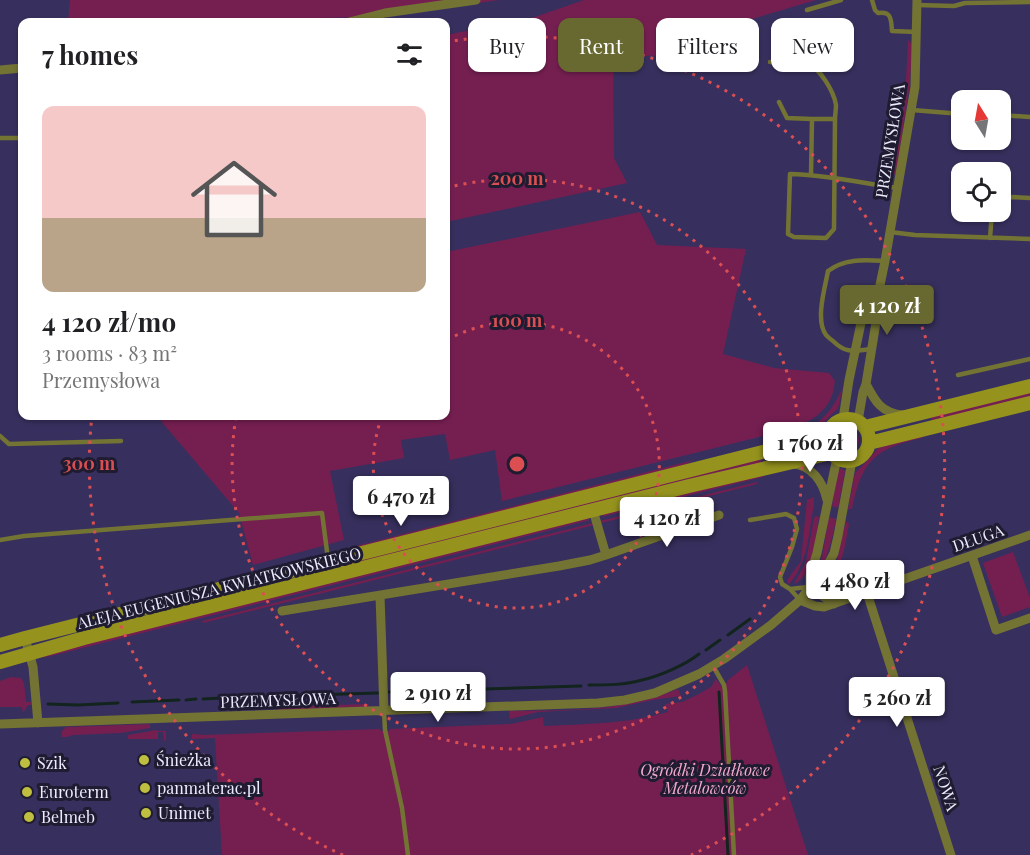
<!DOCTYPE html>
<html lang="en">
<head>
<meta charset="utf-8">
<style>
  :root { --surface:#fff; --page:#f2f2f2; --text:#202124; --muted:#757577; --line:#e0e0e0; --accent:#686831 }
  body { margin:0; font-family:"Playfair Display",serif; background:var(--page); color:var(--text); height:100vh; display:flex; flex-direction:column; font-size:22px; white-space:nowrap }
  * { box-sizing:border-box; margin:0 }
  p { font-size:20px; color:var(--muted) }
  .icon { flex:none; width:33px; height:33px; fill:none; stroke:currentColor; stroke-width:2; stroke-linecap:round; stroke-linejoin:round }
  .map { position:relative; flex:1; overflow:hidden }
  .side { position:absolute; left:18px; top:18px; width:432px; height:402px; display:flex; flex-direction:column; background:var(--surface); border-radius:12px; box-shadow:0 2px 4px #0004 }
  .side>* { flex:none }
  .top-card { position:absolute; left:468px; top:18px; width:471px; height:54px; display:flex; gap:12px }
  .needle { width:39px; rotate:349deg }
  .fabs { position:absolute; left:951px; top:90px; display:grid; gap:12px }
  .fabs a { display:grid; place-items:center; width:60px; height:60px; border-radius:12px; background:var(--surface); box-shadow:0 2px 4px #0004; font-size:30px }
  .price { position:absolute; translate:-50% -51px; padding:0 14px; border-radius:6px; background:#fff; color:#222; font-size:20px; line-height:39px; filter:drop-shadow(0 2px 3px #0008) }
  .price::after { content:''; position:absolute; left:50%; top:36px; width:18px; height:14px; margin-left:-9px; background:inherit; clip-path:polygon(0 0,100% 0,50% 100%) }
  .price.on { background:var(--accent); color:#fff }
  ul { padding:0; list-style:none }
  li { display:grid; align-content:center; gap:12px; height:318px; padding:0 24px }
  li+li { border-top:2px solid var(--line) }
  li span { display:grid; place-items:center; height:186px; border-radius:12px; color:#555 }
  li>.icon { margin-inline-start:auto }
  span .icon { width:108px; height:108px; fill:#fffc; stroke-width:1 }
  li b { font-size:26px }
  h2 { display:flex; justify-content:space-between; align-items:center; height:72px; padding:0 24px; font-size:26px }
  .tag { padding:0 21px; border-radius:12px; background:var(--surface); box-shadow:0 2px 4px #0004; font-size:21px; line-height:54px }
  .tag.on { background:var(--accent); color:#fff }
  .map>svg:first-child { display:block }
</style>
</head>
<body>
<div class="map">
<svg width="1030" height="855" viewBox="0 0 1030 855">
  <rect width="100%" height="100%" fill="#37305e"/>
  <path fill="#751f51" d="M70,0H499L381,17L68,22Z
    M584,0H816L752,19L749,55L613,56L614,158L627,183L446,222V35L535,17Z
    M908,40L912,44L910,84L896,172L892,178L903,108L906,81Z
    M640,212L657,245L746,249L723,354L774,368L829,373L835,381C834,387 833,395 830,400C821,417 805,424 787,430L502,501L495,450L450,460L445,434L401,440L404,458L330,471L344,540L253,565L239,513L161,421V416H446V252Z
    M843,387L838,408L826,420L815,434L769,446V443L771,440C809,431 826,425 843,387Z
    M1030,392V397L932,422L931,416Z
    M837 440a11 11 0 1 1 22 0a11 11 0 1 1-22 0Z
    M923,434L922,438C874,449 862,461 852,509H848L855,473L869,459L878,448Z
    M760,458L762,464L349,565L347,564L348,562Z
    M694,460L680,467L342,553L337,551Z
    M840,468L845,471L838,508L832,506L838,470Z
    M764,474L763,477L601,517L605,513Z
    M757,482V484L601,523L600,521Z
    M814,497V504C809,531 808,564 789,584L787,582L788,579L801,561L807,500Z
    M816,516L819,517C816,535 813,577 794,584L806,562L814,518Z
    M829,517L836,519C832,541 827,560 815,579H814L822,557Z
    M585,518L590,520L43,658L53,652Z
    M846,521L849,524C845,546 842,570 826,588V578L837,560Z
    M593,523L594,525L203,623L202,621Z
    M1013,552L1030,598V607L1002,617L983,563Z
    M747,665L808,855H222L215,738L192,739V734L205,735L380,729L381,731H389L390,729L511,724L543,717L544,726C588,724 625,724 668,712L665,704L682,702L697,695L711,687L716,679L721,686L727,683L728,680Z
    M11,677L21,678L24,683L26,702H31V705H28L23,713L22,707H0V681Z
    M678,689L681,696L652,700L616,708L538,712L510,719L509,711C568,710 623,712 678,689Z
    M368,704L369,707L279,710L275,707Z
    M150,724V728L121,733L73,735L67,737H61L62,731L66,727Z
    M156,730L157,731H166V740L164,741L163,732H158V739H128V735Z"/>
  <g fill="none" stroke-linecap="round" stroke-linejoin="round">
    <path stroke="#12241d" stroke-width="3" d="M728,635L750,619
      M706,650L720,640
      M589,685C607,685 625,685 642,680C660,676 685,665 699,654
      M418,691L581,686
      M389,692H411
      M719,692L728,855
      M275,696L378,693
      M229,698L267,697
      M203,699L222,698
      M186,700L196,699
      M132,702L179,700
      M48,704L78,705L118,703"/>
    <path stroke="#737333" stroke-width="4.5" d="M872,0L875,10L878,13C892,11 891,20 892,31L917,32
      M917,5L954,6L965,3L1030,2
      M807,10L841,0
      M770,62C782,62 796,60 808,64C820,68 834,92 836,105C836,110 835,115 835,119
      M779,102L787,118L812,119
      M912,110L962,114
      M1000,115L1030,117
      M0,138H22
      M811,175L812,119H835L834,229L826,238L794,237L788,234L790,174C827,175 862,183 898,188
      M1000,202L1012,197L1030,198
      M890,232L915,235L1030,239
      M990,238L992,212
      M871,349C854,351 846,354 833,341C830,339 828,337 826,335C815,320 825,288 828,271C845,258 865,260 885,261
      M958,375L1030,359
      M0,436L9,444L121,441
      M750,520L786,514L794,518L797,529L792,547L780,577L782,584L790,589L799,599
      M0,540L24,536L322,513L328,559
      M790,589L808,587
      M713,666L724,685L725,691L734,855
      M384,711L385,730L402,808L408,855"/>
    <path stroke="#737333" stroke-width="9" d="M349,22L385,13L476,0
      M0,70L22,68
      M866,384C875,401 881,413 903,415
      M843,419L849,380L861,323L877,290
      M858,421L863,392L866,384L878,310L880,285L885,261L915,87L917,0
      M792,464C812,465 823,482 827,500
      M606,555L719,515
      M972,556L996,630L1030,618
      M810,587V576L817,553L837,458
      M810,587L834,604
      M867,593L951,855
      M380,596L384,711
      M800,600L815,606L824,607L1030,535
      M282,611L559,566L590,560L606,555L593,510
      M25,638L33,667L38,723
      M0,724L598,703L625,700L655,693L699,674L724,659L771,625L800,600L810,587L819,581L834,553L838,536L852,461"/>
    <path stroke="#95931e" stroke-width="14" d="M827 440a21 21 0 1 1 42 0a21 21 0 1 1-42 0Z
      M865,427L1030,386
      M869,443L1030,403
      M0,645L25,638L826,436
      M0,662L84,638L689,486L831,453"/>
  </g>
  <g fill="none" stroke="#db4f53" stroke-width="3" stroke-dasharray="3 6">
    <path d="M447 340A143 143 0 1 1 382 416"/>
    <path d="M446 188A285 285 0 1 1 236 417"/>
    <path d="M343 855A428 428 0 0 1 92 416M446 42A428 428 0 0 1 691 855"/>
  </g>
  <g fill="#bfbe41" stroke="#1f1c31" stroke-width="2">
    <circle cx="144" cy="760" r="6"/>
    <circle cx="25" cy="763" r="6"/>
    <circle cx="145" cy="788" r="6"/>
    <circle cx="27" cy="792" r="6"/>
    <circle cx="146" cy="813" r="6"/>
    <circle cx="29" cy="817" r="6"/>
  </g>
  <g text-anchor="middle" stroke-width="6" stroke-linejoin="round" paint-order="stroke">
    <g font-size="16" fill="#edecfe" stroke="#1f1c31">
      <text transform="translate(890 141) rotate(-81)" y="6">PRZEMYSŁOWA</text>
      <text transform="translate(978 538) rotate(-19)" y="6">DŁUGA</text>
      <text transform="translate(219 588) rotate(-14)" y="6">ALEJA EUGENIUSZA KWIATKOWSKIEGO</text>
      <text transform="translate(278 700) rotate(-2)" y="6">PRZEMYSŁOWA</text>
      <text transform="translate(946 788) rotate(72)" y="6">NOWA</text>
    </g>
    <g font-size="16" fill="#edecfe" stroke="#1f1c31" text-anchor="start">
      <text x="156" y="766">Śnieżka</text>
      <text x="37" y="769">Szik</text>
      <text x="157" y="794">panmaterac.pl</text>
      <text x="39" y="798">Euroterm</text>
      <text x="158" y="819">Unimet</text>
      <text x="41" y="823">Belmeb</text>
    </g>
    <g font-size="16" font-style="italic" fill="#f3aacd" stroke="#1f1c31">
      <text x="705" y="776">Ogródki Działkowe<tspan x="705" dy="18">Metalowców</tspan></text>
    </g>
  </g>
  <circle cx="517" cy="464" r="9" fill="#db4f53" stroke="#1f1c31" stroke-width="3"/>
  <g font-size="18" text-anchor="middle" font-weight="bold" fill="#db4f53" stroke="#1f1c31" stroke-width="6" stroke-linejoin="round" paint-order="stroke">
    <text x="517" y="185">200 m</text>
    <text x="517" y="327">100 m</text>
    <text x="89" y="470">300 m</text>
  </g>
</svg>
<div class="fabs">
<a><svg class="needle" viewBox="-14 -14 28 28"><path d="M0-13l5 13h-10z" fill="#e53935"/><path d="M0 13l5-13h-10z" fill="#757577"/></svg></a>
<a><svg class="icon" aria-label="locate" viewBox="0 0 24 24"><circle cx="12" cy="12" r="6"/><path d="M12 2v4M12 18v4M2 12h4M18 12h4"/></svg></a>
</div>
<b class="price on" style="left:887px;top:336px">4 120 zł</b>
<b class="price" style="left:810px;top:473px">1 760 zł</b>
<b class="price" style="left:401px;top:527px">6 470 zł</b>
<b class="price" style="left:667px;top:548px">4 120 zł</b>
<b class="price" style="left:855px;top:611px">4 480 zł</b>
<b class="price" style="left:438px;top:723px">2 910 zł</b>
<b class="price" style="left:897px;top:728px">5 260 zł</b>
<div class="top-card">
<a class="tag">Buy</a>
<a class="tag on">Rent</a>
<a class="tag">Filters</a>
<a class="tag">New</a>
</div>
<section class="side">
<h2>7 homes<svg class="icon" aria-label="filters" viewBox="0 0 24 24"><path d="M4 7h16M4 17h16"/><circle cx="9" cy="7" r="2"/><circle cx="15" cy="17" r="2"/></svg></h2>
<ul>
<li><span style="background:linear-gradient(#f6c9c9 60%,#b9a48a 0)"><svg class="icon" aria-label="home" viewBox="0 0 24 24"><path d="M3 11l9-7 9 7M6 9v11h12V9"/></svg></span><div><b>4 120 zł/mo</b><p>3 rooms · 83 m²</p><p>Przemysłowa</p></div></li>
</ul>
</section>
</div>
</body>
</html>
